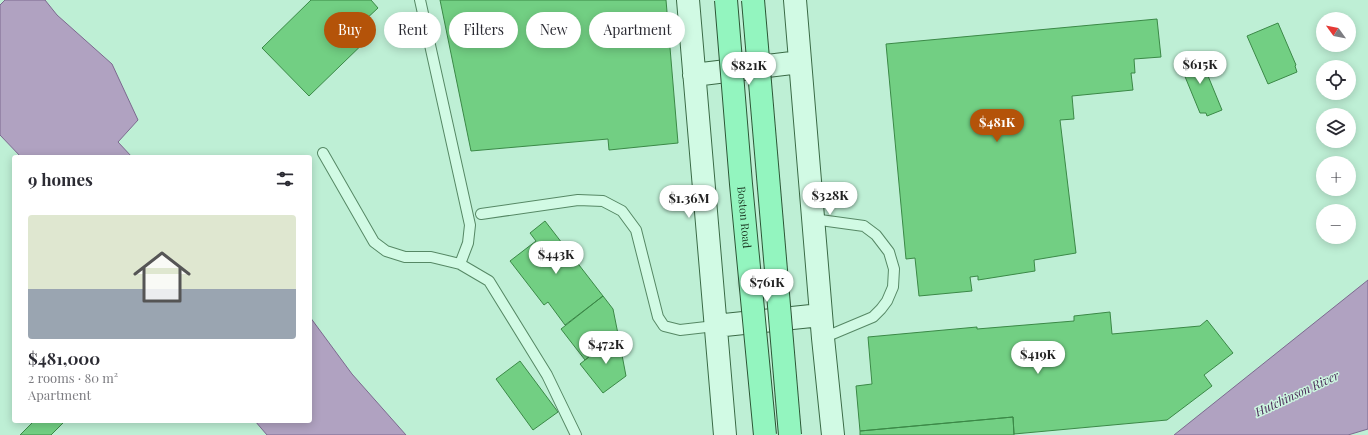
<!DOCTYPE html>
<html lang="en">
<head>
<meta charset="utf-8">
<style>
  :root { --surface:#fff; --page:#f2f2f3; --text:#2b2b33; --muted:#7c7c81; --accent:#b45309 }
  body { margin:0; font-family:"Playfair Display",serif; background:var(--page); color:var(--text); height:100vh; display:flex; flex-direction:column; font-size:15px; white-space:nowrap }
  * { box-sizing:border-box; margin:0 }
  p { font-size:13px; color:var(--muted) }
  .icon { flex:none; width:22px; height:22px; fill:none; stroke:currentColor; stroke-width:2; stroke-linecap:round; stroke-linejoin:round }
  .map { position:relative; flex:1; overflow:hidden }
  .side { position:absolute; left:12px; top:155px; width:300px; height:268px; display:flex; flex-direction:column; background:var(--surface); border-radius:4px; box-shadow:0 2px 10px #0003 }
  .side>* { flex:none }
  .hud { position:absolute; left:324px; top:12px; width:380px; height:36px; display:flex; gap:8px }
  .needle { width:26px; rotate:303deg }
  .fabs { position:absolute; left:1316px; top:12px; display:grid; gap:8px }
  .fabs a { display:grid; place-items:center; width:40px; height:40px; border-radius:50%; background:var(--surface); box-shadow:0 2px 10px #0003; font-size:20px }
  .price { position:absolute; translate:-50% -34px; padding:0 9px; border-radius:14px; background:#fff; color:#222; font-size:13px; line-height:26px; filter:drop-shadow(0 1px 2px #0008) }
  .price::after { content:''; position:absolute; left:50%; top:24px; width:12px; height:9px; margin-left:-6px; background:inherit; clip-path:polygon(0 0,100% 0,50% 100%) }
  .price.active { background:var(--accent); color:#fff }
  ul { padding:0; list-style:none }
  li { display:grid; align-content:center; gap:8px; height:212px; padding:0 16px }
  li span { display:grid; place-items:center; height:124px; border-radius:4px; color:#555 }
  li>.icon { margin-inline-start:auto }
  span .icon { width:72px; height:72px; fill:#fffc; stroke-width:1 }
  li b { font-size:17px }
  h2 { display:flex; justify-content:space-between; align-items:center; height:48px; padding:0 16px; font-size:17px }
  .pill { padding:0 14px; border-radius:18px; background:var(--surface); box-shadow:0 2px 10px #0003; font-size:14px; line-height:36px }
  .pill.active { background:var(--accent); color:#fff }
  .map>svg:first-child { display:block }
</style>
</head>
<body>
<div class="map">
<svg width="1368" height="435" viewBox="0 0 1368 435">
  <rect width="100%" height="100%" fill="#beefd5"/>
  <path fill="#b0a2c1" stroke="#7c698f" d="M5,0H45L57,15L112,64L138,120L118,142L132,157H21L0,135V5Z
    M1368,280V429L1348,435H1174Z
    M310,317L352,374L406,435H267L255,421H310Z"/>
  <path fill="#72cf83" stroke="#3b8947" d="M311,0H371L378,8L364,21L374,33L309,96L262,48Z
    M440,0H666L678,143L609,150L608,139L471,151Z
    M1157,19L1161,57L1134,59L1135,73H1131L1133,90L1072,96L1074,119L1060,120L1076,253L1034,260L1035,271L978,280V276L970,277L972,291L919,296L915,258L906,259L886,44Z
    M1278,23L1296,65L1295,66L1297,72L1268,84L1247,36Z
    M1199,54L1222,110L1207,116L1206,113H1200L1179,62Z
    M545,221L603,296L565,325L548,302L544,305L510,261L536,241L530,233Z
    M603,296L613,309L618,334L585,360L561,329Z
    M1110,312L1112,334L1200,326L1207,320L1233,353L1204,375L1212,386L1167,420L1014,434L1013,417L860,431L856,386L872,384L868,337L977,327V329L1074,321V316Z
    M618,334L626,376L603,393L580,364Z
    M520,361L558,412L533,430L496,379Z
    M1013,417L1014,435H860V431Z
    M34,421H65L51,435H20Z"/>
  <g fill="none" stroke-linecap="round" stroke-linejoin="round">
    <defs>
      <path id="lane" d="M420,0L470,225L468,243L460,264
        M323,153L374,242L386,251L405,257H431L460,264L489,281L547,375L576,435
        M481,214L578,200L603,201L622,211L636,230L658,317L664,326L680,330L715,326
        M813,219L864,226L876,235L889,252L894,269L893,287L887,301L881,309L873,317L823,338"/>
      <path id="secondary" d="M688,0L725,435
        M795,0L823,338L833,435
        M694,75L800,62
        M715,326L821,315"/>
    </defs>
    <use href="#lane" stroke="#568865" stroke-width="12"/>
    <use href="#secondary" stroke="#3a6a46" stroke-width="24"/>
    <use href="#lane" stroke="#d1fae4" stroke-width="10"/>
    <use href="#secondary" stroke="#d1fae4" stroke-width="22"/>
    <defs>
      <g id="primary-bridge">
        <path id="s1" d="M726,0L741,184L765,435"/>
        <path d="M753,0L790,435"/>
      </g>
    </defs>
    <use href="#primary-bridge" stroke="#2b5635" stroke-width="24" stroke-linecap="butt"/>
    <use href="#primary-bridge" stroke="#93f5bf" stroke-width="22"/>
  </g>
  <g text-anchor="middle" stroke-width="3" stroke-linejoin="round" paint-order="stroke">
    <g font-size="11" fill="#1b3722" stroke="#cef7e1">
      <text dy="4" stroke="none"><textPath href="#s1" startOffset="218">Boston Road</textPath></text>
    </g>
    <g font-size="12" font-style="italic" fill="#4a2a58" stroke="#cef7e1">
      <text transform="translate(1297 394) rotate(-25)" y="4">Hutchinson River</text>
    </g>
  </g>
</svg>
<div class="fabs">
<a><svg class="needle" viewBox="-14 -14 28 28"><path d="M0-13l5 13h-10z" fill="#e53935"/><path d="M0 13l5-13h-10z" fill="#7c7c81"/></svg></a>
<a><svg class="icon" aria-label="locate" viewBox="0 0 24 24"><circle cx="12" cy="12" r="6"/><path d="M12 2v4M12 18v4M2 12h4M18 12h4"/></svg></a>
<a><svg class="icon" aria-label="layers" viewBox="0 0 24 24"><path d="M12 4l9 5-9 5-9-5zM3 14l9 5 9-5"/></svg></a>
<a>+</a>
<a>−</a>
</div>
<b class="price" style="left:1200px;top:85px">$615K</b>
<b class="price" style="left:749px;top:86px">$821K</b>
<b class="price active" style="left:997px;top:143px">$481K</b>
<b class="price" style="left:830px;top:216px">$328K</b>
<b class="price" style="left:689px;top:219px">$1.36M</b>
<b class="price" style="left:556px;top:275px">$443K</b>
<b class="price" style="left:767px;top:303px">$761K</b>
<b class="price" style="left:606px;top:365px">$472K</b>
<b class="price" style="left:1038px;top:375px">$419K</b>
<div class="hud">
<a class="pill active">Buy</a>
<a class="pill">Rent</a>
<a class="pill">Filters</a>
<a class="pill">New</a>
<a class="pill">Apartment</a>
</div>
<section class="side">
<h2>9 homes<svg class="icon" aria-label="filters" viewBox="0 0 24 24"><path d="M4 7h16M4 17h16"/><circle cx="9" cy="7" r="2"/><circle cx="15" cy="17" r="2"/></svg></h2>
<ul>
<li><span style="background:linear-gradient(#dfe7d0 60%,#9aa5b1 0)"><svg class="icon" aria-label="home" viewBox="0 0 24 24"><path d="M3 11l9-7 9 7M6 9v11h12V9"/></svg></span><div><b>$481,000</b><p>2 rooms · 80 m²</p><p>Apartment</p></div></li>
</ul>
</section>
</div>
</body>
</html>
